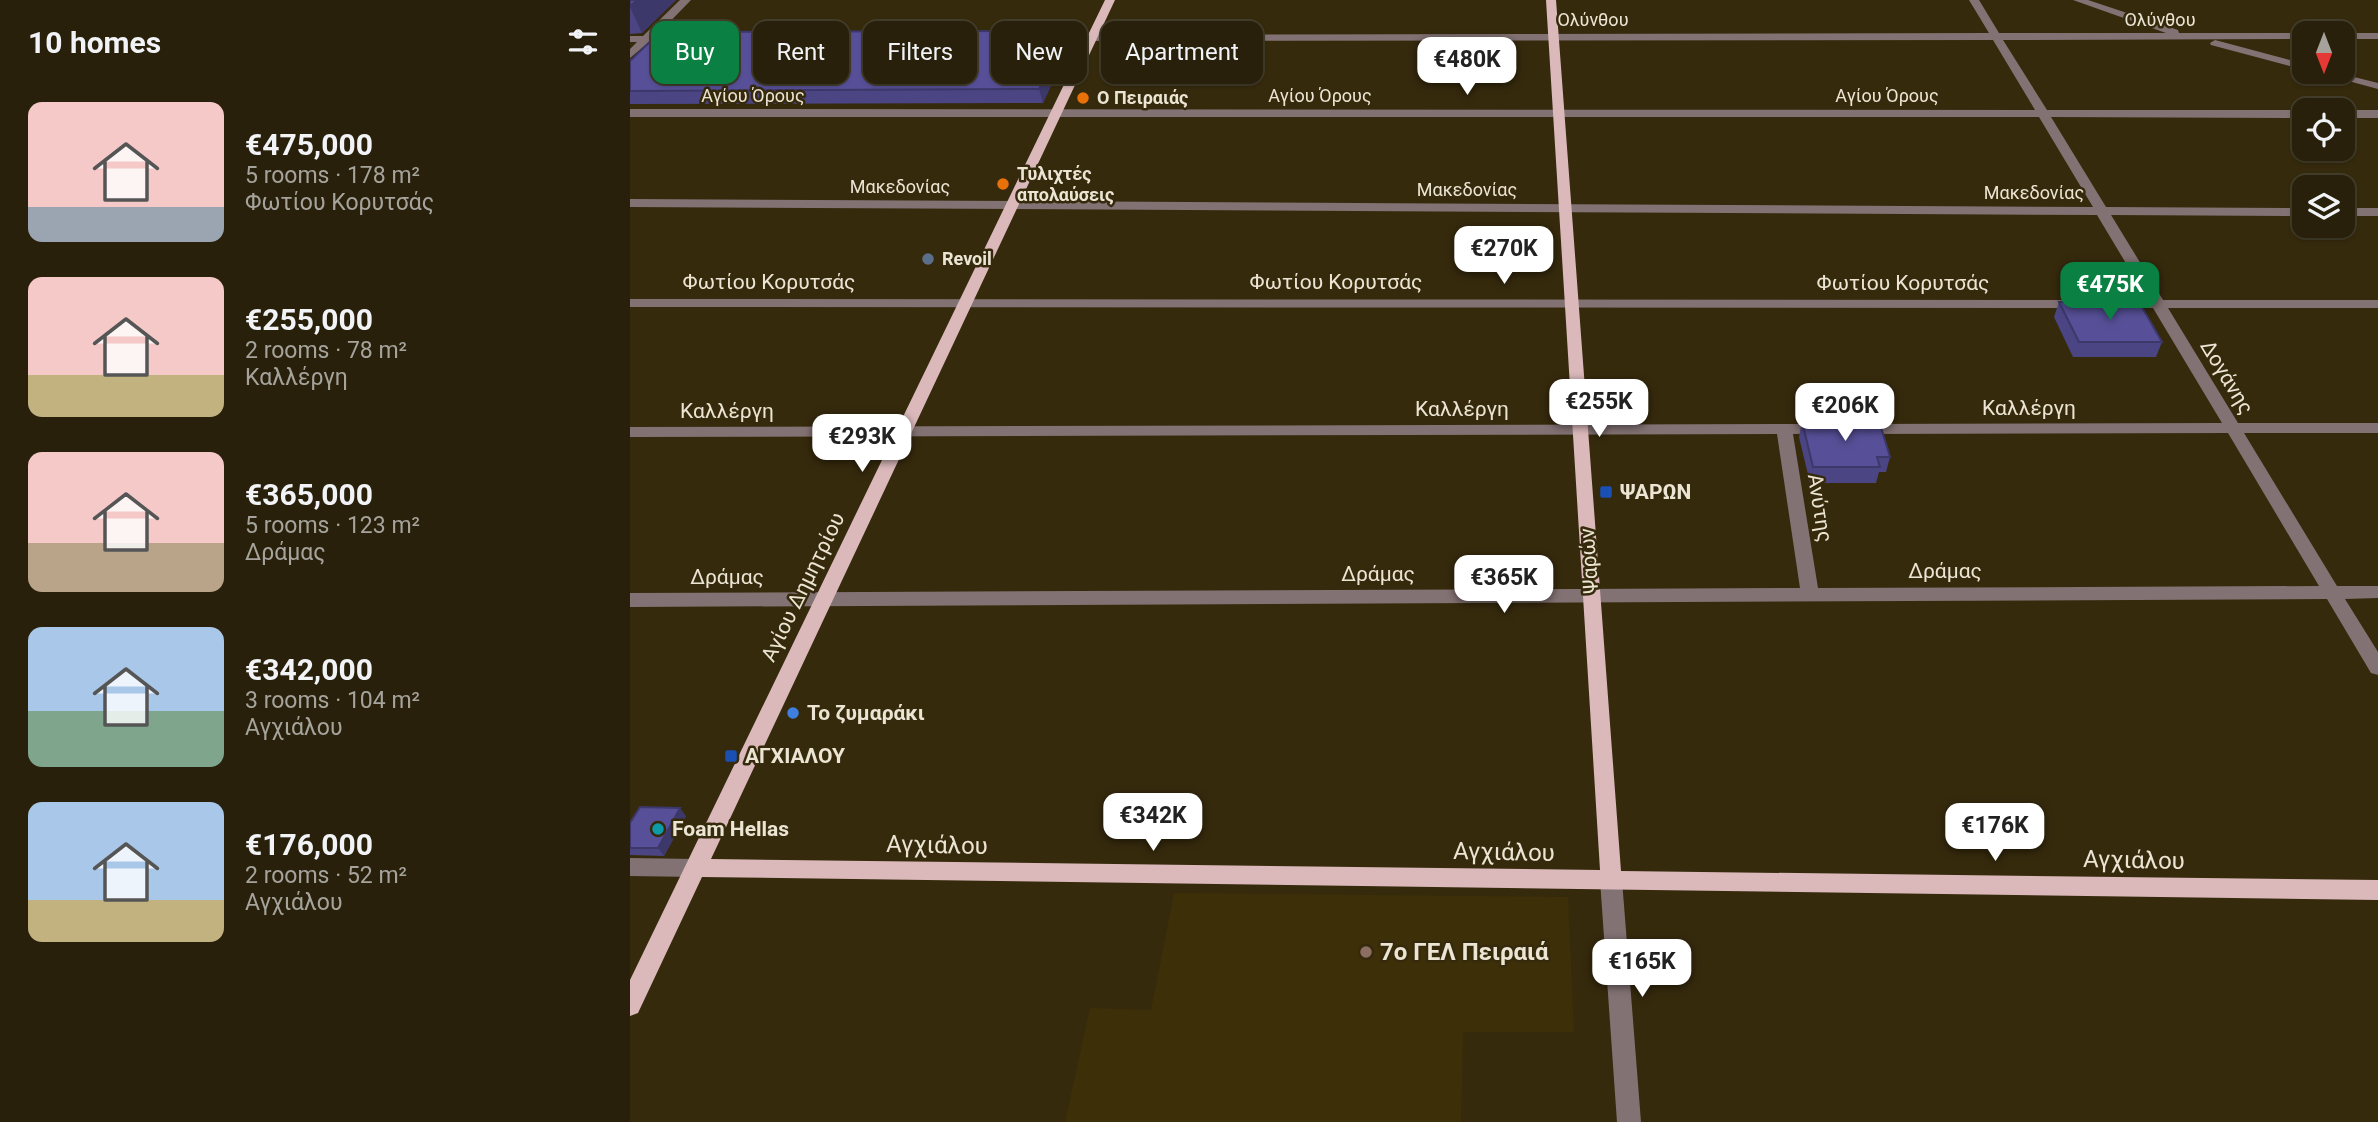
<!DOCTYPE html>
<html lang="en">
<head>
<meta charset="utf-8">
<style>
  :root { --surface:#28200a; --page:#302813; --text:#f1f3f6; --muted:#a5a39c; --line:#443e2b; --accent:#0b8043 }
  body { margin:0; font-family:Roboto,sans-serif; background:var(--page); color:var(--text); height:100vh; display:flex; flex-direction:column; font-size:26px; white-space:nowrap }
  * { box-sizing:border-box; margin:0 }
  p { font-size:23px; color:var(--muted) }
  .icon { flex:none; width:38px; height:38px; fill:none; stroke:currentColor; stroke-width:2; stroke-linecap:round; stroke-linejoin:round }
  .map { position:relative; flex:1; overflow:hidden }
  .panel { display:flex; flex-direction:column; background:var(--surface); width:630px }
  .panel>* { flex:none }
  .top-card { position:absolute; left:21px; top:21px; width:665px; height:63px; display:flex; gap:14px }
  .needle { width:46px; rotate:180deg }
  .fabs { position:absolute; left:1662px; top:21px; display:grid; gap:14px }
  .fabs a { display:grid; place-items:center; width:63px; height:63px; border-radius:14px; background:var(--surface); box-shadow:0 2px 5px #0004,0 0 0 2px var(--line); font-size:35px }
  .price { position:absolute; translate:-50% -60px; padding:0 16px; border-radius:14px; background:#fff; color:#222; font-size:23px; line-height:46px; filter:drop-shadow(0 2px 4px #0008) }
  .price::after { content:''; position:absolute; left:50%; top:42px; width:21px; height:16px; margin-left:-10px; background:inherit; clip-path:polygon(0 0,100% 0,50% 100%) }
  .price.current { background:var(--accent); color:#fff }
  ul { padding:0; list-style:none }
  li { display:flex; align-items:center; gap:21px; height:175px; padding:0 28px }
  li span { display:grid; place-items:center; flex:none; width:196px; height:140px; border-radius:14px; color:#555 }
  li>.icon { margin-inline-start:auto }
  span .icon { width:84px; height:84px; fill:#fffc; stroke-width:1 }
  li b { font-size:30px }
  h2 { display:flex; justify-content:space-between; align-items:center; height:84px; padding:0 28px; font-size:30px }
  .chip { padding:0 24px; border-radius:14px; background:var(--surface); box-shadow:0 2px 5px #0004,0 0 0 2px var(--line); font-size:24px; line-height:63px }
  .chip.current { background:var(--accent); color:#fff }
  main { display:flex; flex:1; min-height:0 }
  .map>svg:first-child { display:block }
</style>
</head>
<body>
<main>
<section class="panel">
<h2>10 homes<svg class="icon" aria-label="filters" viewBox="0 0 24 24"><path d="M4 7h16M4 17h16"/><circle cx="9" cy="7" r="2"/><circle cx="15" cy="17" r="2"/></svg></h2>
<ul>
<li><span style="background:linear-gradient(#f6c9c9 75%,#9aa5b1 0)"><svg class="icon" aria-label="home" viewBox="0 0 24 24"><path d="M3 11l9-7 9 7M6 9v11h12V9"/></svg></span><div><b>€475,000</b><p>5 rooms · 178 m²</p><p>Φωτίου Κορυτσάς</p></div></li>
<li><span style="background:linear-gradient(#f6c9c9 70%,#c2b280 0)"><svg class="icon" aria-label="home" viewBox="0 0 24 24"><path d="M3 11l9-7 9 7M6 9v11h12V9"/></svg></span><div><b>€255,000</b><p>2 rooms · 78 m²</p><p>Καλλέργη</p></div></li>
<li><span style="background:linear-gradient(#f6c9c9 65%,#b9a48a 0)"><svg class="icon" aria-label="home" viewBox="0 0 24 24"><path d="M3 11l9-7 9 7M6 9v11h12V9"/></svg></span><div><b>€365,000</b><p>5 rooms · 123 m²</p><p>Δράμας</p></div></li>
<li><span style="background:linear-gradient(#a9c7e8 60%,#7fa58c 0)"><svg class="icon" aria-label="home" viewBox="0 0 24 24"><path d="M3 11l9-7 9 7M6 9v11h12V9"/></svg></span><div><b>€342,000</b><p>3 rooms · 104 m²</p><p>Αγχιάλου</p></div></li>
<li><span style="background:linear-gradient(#a9c7e8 70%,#c2b280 0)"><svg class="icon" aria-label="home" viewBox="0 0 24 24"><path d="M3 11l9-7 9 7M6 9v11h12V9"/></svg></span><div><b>€176,000</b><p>2 rooms · 52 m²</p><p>Αγχιάλου</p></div></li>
</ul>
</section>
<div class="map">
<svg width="1748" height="1122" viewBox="0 0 1748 1122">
  <rect width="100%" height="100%" fill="#362a0d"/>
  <path fill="#3d2f08" d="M544,893L938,897L944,1032H833L831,1122H435L460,1008L521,1010Z"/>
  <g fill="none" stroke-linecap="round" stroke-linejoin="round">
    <path fill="#837274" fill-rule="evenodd" d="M50,0H61L26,36H45L50,39L49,41L19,42L0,58V49L7,42H0V36H13Z
      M1339,0H1349L1369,33H1536L1443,0H1458L1548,30L1549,33H1677L1675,39L1373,40L1417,110H1675V118L1421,117L1476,207L1675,208V216L1481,215L1533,300H1748V308H1538L1608,423H1748V433H1614L1707,586H1748V598L1715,599L1748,652V675L1741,673L1697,599L0,607V593L1170,588L1147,434L0,437V427L1192,424L1200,429L1198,433L1163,434L1188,588L1689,586L1598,433L1230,434L1222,429L1230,424L1592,423L1523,308H1489L1482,304L1489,300H1518L1467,215L0,207V199L1463,207L1409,117H0V109L1405,110L1363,40L416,41L411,38L416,35L1359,33Z
      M1711,33H1748V39H1713Z
      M1585,40L1675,64V70L1581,45L1580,43Z
      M1685,72H1704L1748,83V89Z
      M1713,110H1748V118H1713Z
      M1713,208H1748V216H1713Z
      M0,299L1451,300L1458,304L1451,308L0,307Z
      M0,858L65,859L73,861L76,868L73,875L65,877L0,876Z
      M981,871L989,873L992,880L1011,1122H987L970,880L973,873Z"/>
    <path fill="#dbb9bb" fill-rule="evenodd" d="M475,0H485L81,859L970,870L916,0H926L991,871L1748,880V900L72,877L8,1013L0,1016V980Z"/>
  </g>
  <path fill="#4b4583" d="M0,0H46L12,33L0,34Z
    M438,31L440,44L413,103L0,104V61Z
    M1429,302L1532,342L1526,357H1443L1424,317Z
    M1172,421L1260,457L1256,472H1249L1246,483H1180L1169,437Z
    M56,816L34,856L0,855V823Z"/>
  <path fill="#3d386a" d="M7,0H46L12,33L0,7Z
    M438,31L440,44L413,103L409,89Z
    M50,808L56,816L34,856L28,848Z"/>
  <path fill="#575098" stroke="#3d386a" stroke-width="2" d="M0,0H7L0,6Z
    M438,31L409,89L0,91V61L30,32Z
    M1429,302H1509L1532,342H1449Z
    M1172,421H1249L1260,457H1247L1250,467H1183Z
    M10,807L50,808L28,848H0V823Z"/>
  <g fill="#e8710a" stroke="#362a0d" stroke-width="2.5">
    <circle cx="453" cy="98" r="7"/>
    <circle cx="373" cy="184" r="7"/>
  </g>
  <circle fill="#5c6f8a" stroke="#362a0d" stroke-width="2.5" cx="298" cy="259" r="7"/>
  <g fill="#1a4fb4" stroke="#362a0d" stroke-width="2.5">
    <rect x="969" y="485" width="14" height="14" rx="3.5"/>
    <rect x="94" y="749" width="14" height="14" rx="3.5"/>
  </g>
  <circle fill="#3f7fe0" stroke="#362a0d" stroke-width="2.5" cx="163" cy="713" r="7"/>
  <circle fill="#0f9aa8" stroke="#362a0d" stroke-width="2.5" cx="28" cy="829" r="7"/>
  <circle fill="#8d6e63" stroke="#362a0d" stroke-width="2.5" cx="736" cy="952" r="7"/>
  <g text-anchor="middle" stroke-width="5" stroke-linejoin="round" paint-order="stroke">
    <g font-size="18" fill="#ece5d4" stroke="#362a0d">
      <text x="963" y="26">Ολύνθου</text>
      <text x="1530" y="26">Ολύνθου</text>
      <text x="123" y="102">Αγίου Όρους</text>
      <text x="690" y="102">Αγίου Όρους</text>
      <text x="1257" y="102">Αγίου Όρους</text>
      <text x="270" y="193">Μακεδονίας</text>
      <text x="837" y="196">Μακεδονίας</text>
      <text x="1404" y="199">Μακεδονίας</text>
    </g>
    <g font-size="18" font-weight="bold" fill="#ece5d4" stroke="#362a0d" text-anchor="start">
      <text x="467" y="104">Ο Πειραιάς</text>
      <text x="387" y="180">Τυλιχτές<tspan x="387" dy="21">απολαύσεις</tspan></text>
      <text x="312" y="265">Revoil</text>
    </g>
    <g font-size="21" fill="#ece5d4" stroke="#362a0d">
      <text x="139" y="289">Φωτίου Κορυτσάς</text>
      <text x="706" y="289">Φωτίου Κορυτσάς</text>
      <text x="1273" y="290">Φωτίου Κορυτσάς</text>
      <text transform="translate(1597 377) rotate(59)" y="7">Δογάνης</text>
      <text x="1399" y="415">Καλλέργη</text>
      <text x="832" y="416">Καλλέργη</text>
      <text x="97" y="418">Καλλέργη</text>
      <text transform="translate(1190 508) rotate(81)" y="7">Ανύτης</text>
      <text transform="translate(959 561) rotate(-94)" y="7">Ψαρών</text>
      <text x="1315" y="578">Δράμας</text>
      <text x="748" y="581">Δράμας</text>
      <text x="97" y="584">Δράμας</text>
      <text transform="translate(173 587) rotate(-64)" y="7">Αγίου Δημητρίου</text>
    </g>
    <g font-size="21" font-weight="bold" fill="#ece5d4" stroke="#362a0d" text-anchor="start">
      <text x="990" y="499">ΨΑΡΩΝ</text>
      <text x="177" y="720">Το ζυμαράκι</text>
      <text x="115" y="763">ΑΓΧΙΑΛΟΥ</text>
      <text x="42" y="836">Foam Hellas</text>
    </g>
    <g font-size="24" fill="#ece5d4" stroke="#362a0d">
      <text transform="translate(307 845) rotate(1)" y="8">Αγχιάλου</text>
      <text transform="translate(874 852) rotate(1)" y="8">Αγχιάλου</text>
      <text transform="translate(1504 860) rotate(1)" y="8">Αγχιάλου</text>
    </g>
    <g font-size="24" font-weight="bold" fill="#ece5d4" stroke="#362a0d" text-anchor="start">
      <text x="750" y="960">7ο ΓΕΛ Πειραιά</text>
    </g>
  </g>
</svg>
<div class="fabs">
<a><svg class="needle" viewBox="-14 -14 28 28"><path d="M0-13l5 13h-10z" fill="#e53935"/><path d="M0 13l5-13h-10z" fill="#a5a39c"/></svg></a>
<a><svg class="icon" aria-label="locate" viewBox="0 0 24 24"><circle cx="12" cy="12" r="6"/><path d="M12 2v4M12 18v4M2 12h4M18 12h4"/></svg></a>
<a><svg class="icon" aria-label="layers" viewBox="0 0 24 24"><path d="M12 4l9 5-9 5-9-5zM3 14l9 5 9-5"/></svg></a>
</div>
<b class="price" style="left:837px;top:97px">€480K</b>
<b class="price" style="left:874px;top:286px">€270K</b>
<b class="price current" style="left:1480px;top:322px">€475K</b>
<b class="price" style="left:969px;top:439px">€255K</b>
<b class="price" style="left:1215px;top:443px">€206K</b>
<b class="price" style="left:232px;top:474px">€293K</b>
<b class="price" style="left:874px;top:615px">€365K</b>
<b class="price" style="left:523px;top:853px">€342K</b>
<b class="price" style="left:1365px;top:863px">€176K</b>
<b class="price" style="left:1012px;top:999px">€165K</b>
<div class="top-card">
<a class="chip current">Buy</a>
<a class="chip">Rent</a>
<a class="chip">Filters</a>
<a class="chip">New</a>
<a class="chip">Apartment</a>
</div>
</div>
</main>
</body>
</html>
